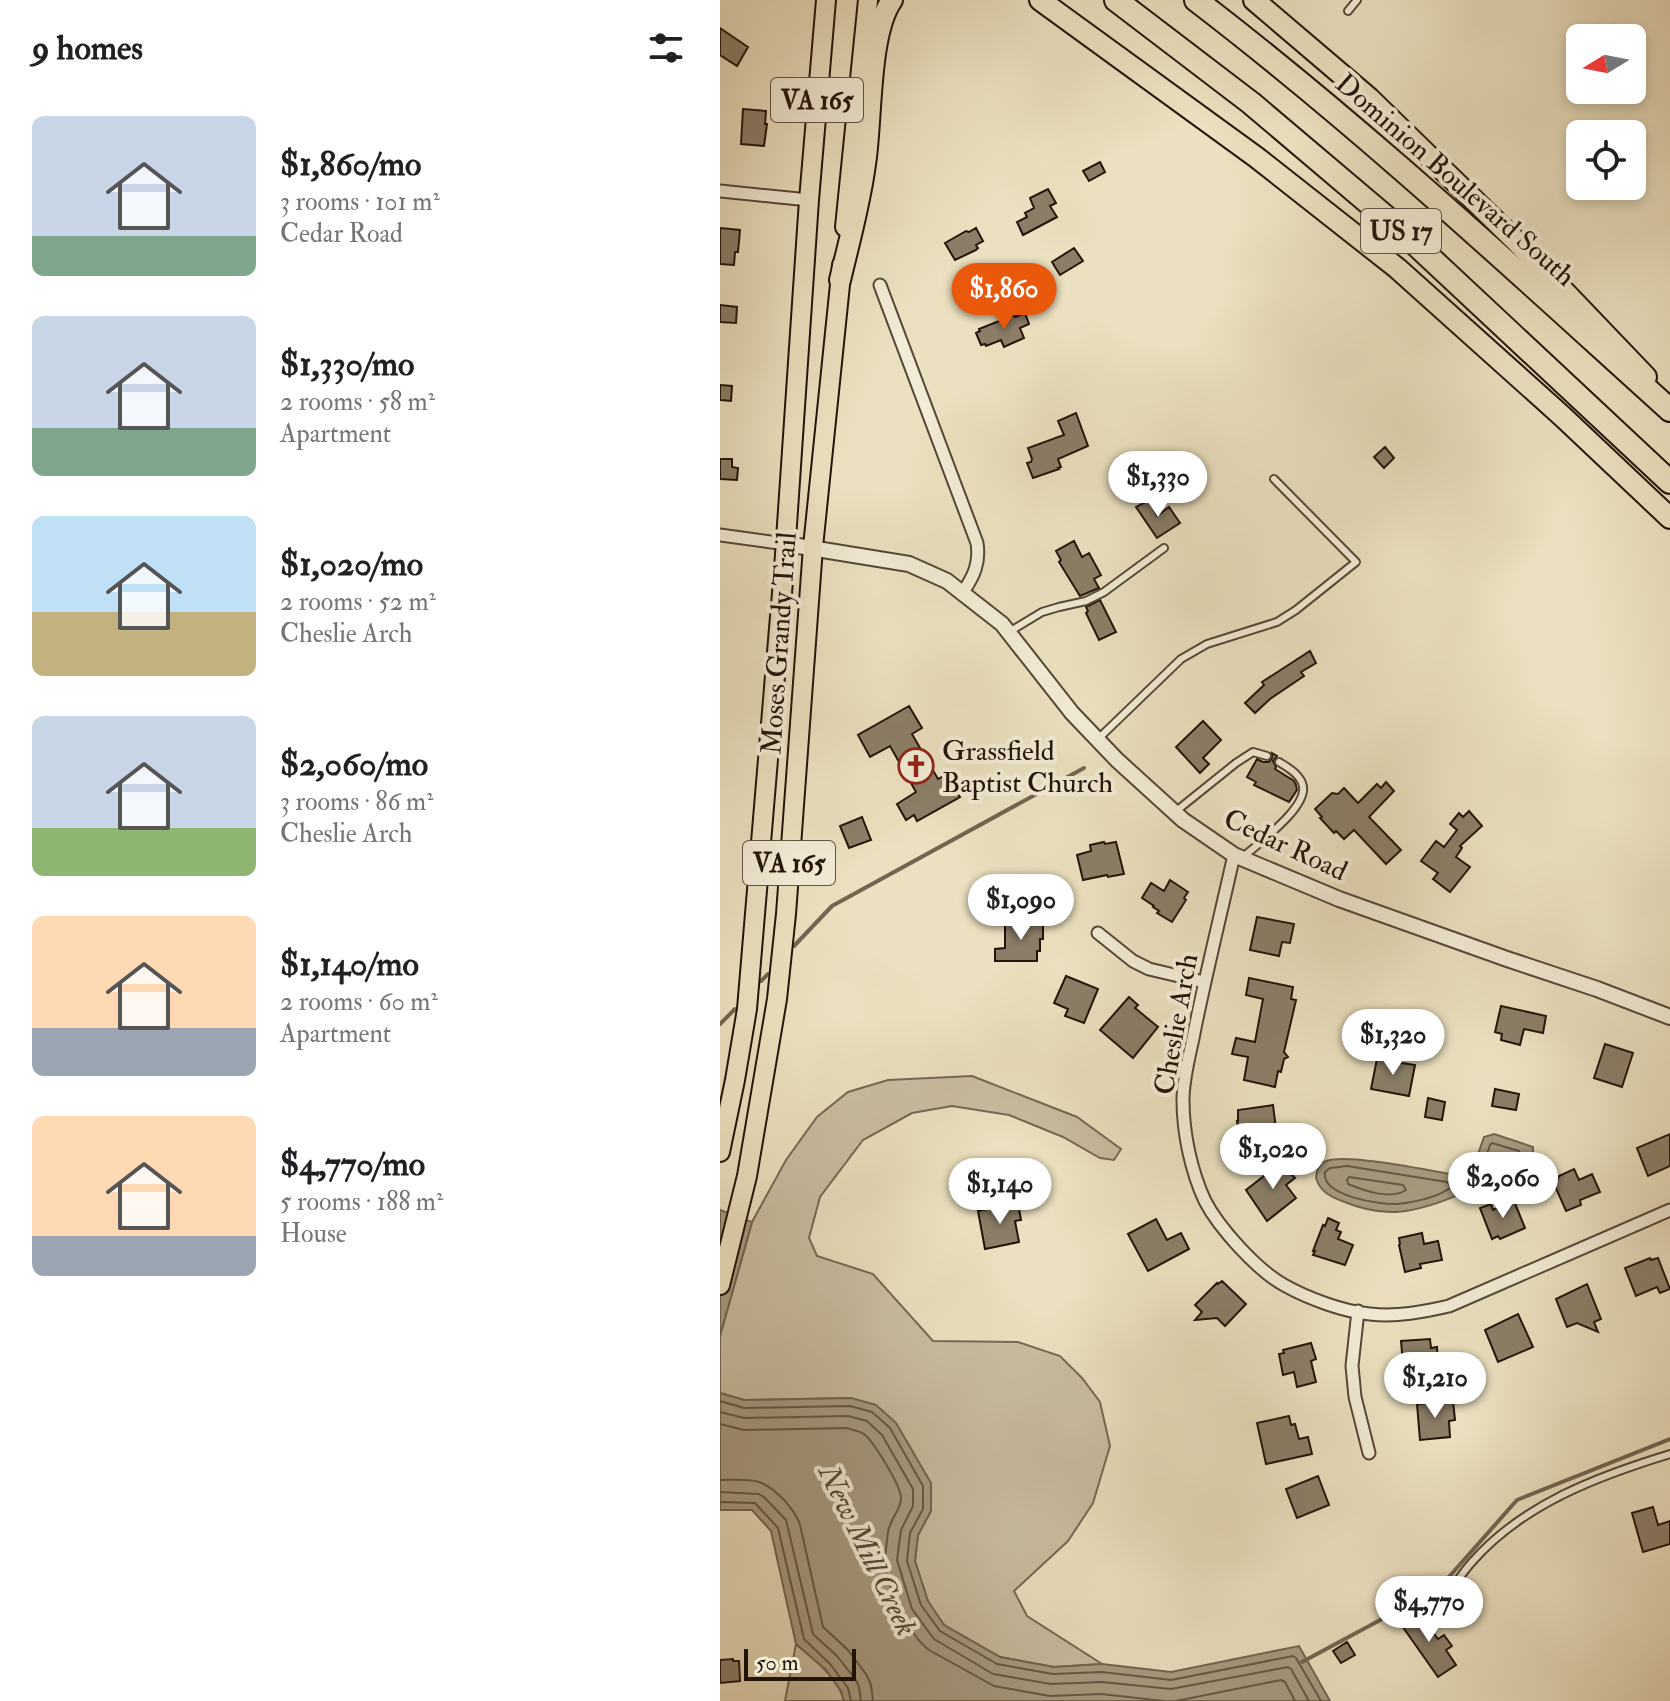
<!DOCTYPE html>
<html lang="en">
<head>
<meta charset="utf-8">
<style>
  :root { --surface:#fff; --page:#f6f6f6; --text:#202124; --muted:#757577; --accent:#ea580c }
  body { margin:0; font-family:"IM FELL Double Pica",serif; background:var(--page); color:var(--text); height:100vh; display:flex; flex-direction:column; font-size:30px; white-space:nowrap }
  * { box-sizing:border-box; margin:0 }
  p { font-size:26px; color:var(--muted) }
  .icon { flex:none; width:44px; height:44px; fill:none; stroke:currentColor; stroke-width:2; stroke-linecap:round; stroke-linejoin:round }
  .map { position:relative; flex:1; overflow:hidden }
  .sheet { display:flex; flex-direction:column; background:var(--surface); width:720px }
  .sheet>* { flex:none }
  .needle { width:52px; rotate:260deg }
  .fabs { position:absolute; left:846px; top:24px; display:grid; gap:16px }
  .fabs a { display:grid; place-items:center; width:80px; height:80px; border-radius:12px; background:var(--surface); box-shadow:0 4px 12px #0003; font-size:40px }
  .scale { position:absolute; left:24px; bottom:20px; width:112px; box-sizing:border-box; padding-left:8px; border:4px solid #23140a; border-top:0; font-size:22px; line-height:28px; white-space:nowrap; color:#23140a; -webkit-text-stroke:6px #f2ebd5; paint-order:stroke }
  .price { position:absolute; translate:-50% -68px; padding:0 18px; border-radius:28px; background:#fff; color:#222; font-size:26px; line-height:52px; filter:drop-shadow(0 2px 4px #0008) }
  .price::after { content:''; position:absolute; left:50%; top:48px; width:24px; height:18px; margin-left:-12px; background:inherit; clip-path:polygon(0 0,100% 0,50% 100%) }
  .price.active { background:var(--accent); color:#fff }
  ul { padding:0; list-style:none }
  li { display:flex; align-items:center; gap:24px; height:200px; padding:0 32px }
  li span { display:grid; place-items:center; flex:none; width:224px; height:160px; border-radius:12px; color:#555 }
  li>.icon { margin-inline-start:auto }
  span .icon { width:96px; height:96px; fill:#fffc; stroke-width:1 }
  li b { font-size:34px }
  h2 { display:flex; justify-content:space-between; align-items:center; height:96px; padding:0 32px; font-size:34px }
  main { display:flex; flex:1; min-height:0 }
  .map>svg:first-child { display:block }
</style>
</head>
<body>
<main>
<section class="sheet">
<h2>9 homes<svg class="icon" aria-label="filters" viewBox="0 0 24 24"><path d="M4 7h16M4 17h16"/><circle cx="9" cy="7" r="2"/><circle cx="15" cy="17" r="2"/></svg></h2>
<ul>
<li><span style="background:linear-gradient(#c9d6e8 75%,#7fa58c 0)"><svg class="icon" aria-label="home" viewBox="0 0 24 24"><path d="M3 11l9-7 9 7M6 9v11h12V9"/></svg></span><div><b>$1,860/mo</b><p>3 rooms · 101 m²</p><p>Cedar Road</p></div></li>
<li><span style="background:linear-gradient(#c9d6e8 70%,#7fa58c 0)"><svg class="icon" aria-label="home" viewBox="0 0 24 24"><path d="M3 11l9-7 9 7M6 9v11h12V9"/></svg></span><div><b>$1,330/mo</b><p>2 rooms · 58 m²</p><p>Apartment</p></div></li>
<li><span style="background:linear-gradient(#bfe0f5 60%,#c2b280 0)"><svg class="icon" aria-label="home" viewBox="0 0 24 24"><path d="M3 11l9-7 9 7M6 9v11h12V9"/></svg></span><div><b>$1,020/mo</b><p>2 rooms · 52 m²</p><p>Cheslie Arch</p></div></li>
<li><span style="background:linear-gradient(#c9d6e8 70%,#8fb573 0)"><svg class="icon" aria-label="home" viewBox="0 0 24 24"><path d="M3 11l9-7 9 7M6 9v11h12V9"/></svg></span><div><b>$2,060/mo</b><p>3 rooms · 86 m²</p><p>Cheslie Arch</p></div></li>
<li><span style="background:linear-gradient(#ffd9b3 70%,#9aa5b1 0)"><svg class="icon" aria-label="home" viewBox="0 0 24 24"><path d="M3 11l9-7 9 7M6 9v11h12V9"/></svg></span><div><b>$1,140/mo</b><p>2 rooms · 60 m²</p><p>Apartment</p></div></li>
<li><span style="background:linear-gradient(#ffd9b3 75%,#9aa5b1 0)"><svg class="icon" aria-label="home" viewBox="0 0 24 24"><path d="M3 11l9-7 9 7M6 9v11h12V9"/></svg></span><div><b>$4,770/mo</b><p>5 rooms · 188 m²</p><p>House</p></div></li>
</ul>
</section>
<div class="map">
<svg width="950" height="1701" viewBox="0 0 950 1701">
  <rect width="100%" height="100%" fill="#ebe0bf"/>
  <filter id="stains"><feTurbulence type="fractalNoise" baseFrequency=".0025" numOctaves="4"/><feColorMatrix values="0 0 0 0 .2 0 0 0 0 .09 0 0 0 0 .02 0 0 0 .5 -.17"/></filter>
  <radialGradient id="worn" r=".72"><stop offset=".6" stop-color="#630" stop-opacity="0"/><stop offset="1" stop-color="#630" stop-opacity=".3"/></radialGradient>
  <path fill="#c9bda0" stroke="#766855" stroke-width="2" d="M252,1076L357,1117L401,1149L394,1160L380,1158L343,1137L289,1115L232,1106L192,1113L143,1140L100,1197L89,1238L97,1256L153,1274L213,1341L298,1342L340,1356L362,1378L380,1402L390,1446L373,1503L348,1541L294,1591L307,1616L382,1664L334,1667L280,1657L224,1625L208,1602L195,1561L198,1535L211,1511L131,1398L24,1400L0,1393V1336L32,1222L66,1160L97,1117L128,1092L168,1080Z
    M76,1644C94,1660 118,1677 124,1701H65Z"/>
  <path fill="#a79b81" stroke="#726551" stroke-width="2" d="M774,1134L813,1147V1158L809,1162C771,1179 717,1210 676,1212C657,1213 639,1208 622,1201C609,1196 600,1191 596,1178C597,1171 598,1165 604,1162C622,1151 721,1173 747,1177L751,1174L764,1137Z
    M0,1210L32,1222L0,1336Z
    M0,1393L24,1400L131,1398L156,1405L176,1423L211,1483V1511L198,1535L195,1561L208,1601L224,1625L280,1657L334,1667L382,1664L451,1672L579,1646L610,1701H124L121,1691L105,1669L76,1644L51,1531L32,1510H0Z"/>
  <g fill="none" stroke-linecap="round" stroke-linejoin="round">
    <path stroke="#655846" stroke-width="2" d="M772,1143L799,1151L801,1156L764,1172L762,1168L770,1145Z
      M627,1166L727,1182L731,1187C719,1197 694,1202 678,1204C660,1205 601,1196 605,1172L610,1168Z
      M629,1177L683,1185L686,1190C670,1200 645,1191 628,1184L627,1180Z
      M0,1401L24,1408L130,1406L152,1412L170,1428L203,1486V1509L190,1533L187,1561L201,1605L220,1631L277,1664L333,1674L382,1672L451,1680L573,1656L576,1658L601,1701
      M0,1412L24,1418L128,1416L147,1421L162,1435L193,1489V1506L181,1530L177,1560L192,1609L214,1639L273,1674L331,1684L382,1682L451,1689L568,1667L571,1669L589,1701
      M0,1424L24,1430L126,1428C132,1430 139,1431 144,1434C154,1442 181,1486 181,1498C181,1510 170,1519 168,1532C167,1542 165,1553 165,1563C167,1587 189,1635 209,1650L274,1686L330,1696L381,1694L444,1701
      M0,1480C34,1480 41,1476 66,1502C72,1510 77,1515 80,1525L103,1627L128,1650L146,1674L151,1685L153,1701
      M0,1492L39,1494L45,1498L66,1520L93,1634L117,1656L136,1680L139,1687L141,1701
      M0,1502L35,1503L58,1528L84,1639L111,1665L128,1688L131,1701
      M456,1701L561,1680L565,1682L575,1701"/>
    <path stroke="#726551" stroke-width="4" d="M74,946L112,906L364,768
      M41,981L48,974
      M0,1024L15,1009
      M582,1662L677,1611L728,1578L797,1500L950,1439"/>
  </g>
  <path fill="#8b7e68" stroke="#23140a" stroke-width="2" d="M0,28L28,47L17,66L0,55Z
    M23,109L46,111L45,124H47L44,146L21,144Z
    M380,162L385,172L369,181L363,171Z
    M328,189L336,203L330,206L337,217L303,235L297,222L307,217L305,213L314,208L310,198Z
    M0,228L20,230L18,252H15L14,265L0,264Z
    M256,228L263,241L256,245L258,248L256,250L235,260L225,243L246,231L249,232Z
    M354,248L363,261L340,275L332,262Z
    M0,305L17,307L16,323L0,322Z
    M305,313L309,324L300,328L304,338L284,347L281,340L266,346L265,344L261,345L256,333L260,331L259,329L294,315L295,317Z
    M0,385L12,386L11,401L0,400Z
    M356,413L368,446L338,459L341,467L338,468L339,469L313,478L307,463L311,462L312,459L308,448L344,435L338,421Z
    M665,447L674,458L664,468L654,457Z
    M0,459H12V467L18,468L17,480L0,479Z
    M429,500L437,516L449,507L460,523L437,538L416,507Z
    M354,541L362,557L369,553L381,575L374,579L379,588L360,596L339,562L341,560L336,551Z
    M380,600L396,632L379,640L366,613L368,611L366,607Z
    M590,651L596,663L581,672L584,676L550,699L535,713L525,703L544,685L542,682Z
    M189,706L202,728L192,734L218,779L227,774L240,797L197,821L194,815L186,820L177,804L196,792L170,746L150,757L138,735Z
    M483,721L501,740L483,758L489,764L480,773L456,747Z
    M552,753L557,756L553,761L556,767L555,769L574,781L576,785L577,790L569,802L534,785L536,782L527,777L537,759L543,762H549L552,758Z
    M666,782L674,791L649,817L681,850L666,864L634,830L624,839L616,831L614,833L600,818L602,817L595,809L612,793L618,794L624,788L638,803L657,784L661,788Z
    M749,811L762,826L740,846L742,848L736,857L750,867L730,892L713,879L718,873L701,861L716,841L724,847L737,830L730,824L739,813L743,817Z
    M142,817L151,840L129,848L120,826Z
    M384,842L385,844L396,842L404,874L388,877L387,875L363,880L357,855L371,851L370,845Z
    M450,880L468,892L464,898L466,900L452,922L437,913L439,911L433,907L434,906L422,898L431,883L444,891Z
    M537,917L574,924L570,943L562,942L559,956L530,950Z
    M285,923H323V939H320V951H317V961H275V949L285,948Z
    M346,976L378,989L364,1023L345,1016L348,1009L334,1003Z
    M529,978L573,987L571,999L576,1000L564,1052L568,1057L564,1059L561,1072L558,1071L555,1087L524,1080L528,1057L512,1054L516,1038L535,1042L543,999L526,995Z
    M409,997L418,1005L415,1008L438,1027L413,1058L380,1030Z
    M781,1006L826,1016L823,1033L804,1029L800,1045L781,1040L782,1034L775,1032Z
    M885,1044L913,1053L902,1087L874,1078Z
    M657,1059L695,1065L689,1096L651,1089Z
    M775,1089L799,1094L796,1110L772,1106Z
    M708,1098L725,1102L722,1120L705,1117Z
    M553,1105L556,1129H552L555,1143L549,1148L512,1153L510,1136L519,1135L517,1121H518V1110Z
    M950,1134V1166L928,1176L917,1148Z
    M562,1162L574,1173L572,1175L575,1178L566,1185L576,1198L547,1221L526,1190Z
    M854,1169L859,1180L872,1174L880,1192L860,1200L861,1205L846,1211L835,1186L839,1176Z
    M794,1201L805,1228L780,1239L778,1236L772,1239L760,1208L771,1204L773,1210Z
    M298,1203L301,1220L295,1221L299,1242L265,1249L258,1211Z
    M608,1218L619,1223L616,1230L621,1232L618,1239L633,1245L625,1265L593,1255L595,1251H593L603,1225L605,1226Z
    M436,1219L447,1240L461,1233L469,1249L428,1271L408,1234Z
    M702,1233L704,1244L718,1241L722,1260L700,1264L701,1268L685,1272L679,1245L680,1244L679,1238Z
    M930,1258L931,1260L938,1258L950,1289L940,1293L937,1287L916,1296L905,1268Z
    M502,1281L526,1304L505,1326L497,1318L475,1320L482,1312L475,1305L497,1283L498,1284Z
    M867,1284L881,1319L874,1322L878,1332L857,1323L847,1327L836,1299Z
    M798,1314L813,1347L778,1362L765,1330Z
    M710,1339L711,1348L717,1347L718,1366L712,1367L713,1378L674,1382L672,1365L683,1364L681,1341Z
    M591,1343L596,1359L591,1361L596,1382L577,1387L574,1372L563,1375L559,1354L564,1353L563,1350Z
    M733,1401L735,1420L729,1421L730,1437L700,1440L697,1404Z
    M569,1416L571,1425L575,1424L579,1439L588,1437L592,1454L546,1464L537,1423Z
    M598,1476L609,1505L577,1518L566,1489Z
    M933,1507L938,1525L950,1521V1544L923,1552L912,1513Z
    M697,1611L718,1639L724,1635L732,1646L726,1650L736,1665L718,1677L680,1623Z
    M627,1642L635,1655L621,1663L613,1651Z
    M13,1659V1661H19L20,1681L0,1683V1660Z"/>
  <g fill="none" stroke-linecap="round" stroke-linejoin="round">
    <defs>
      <path id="service" d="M628,11L637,0
        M289,632L322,612L339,607L366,601L384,592L444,548
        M378,739L461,659L487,644L557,622L576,610L636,562L554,479
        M455,812L516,763L533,752L547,756
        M522,858C537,844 592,805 582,783C578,773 567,767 559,762
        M723,1602C732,1589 741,1574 752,1562C803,1504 878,1476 950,1454"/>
      <path id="minor" d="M0,191L89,200
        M160,285L257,543C260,563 254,576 243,592
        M0,535L66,544
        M514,855C501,913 487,970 475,1028C471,1051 463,1076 463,1100C463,1133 471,1171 485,1201C499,1228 537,1270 564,1285C587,1298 624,1312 650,1314C677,1317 703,1312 729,1306L950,1210
        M378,933L413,961L429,969L484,982
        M638,1311L632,1366L635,1397L649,1453"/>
      <path id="tertiary" d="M66,544L189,564L227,581L282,624L352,713L397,760L463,820L514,855L619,899L787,959L877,989L950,1017"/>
      <path id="primary" d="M125,227L148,0
        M0,1152L15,1080L27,1009L64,569L89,200L106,0
        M0,1285L27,1176L57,999L66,914L93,547L122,265"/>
      <path id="trunk" d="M320,0L536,157L677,268L842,416L950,518
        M534,0L649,98L795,240L926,377
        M120,280C129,242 140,203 145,164C152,121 148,34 172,0"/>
      <path id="motorway" d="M396,0L531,103L675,225L950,482
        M476,0C642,127 795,270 950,410"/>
    </defs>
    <use href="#service" stroke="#554737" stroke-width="10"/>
    <use href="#minor" stroke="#554737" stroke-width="15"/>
    <use href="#tertiary" stroke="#554737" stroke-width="18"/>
    <use href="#primary" stroke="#23140a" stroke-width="22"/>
    <use href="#trunk" stroke="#23140a" stroke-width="24"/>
    <use href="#motorway" stroke="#23140a" stroke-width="26"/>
    <use href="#service" stroke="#f2ebd5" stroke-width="6"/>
    <use href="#minor" stroke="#f2ebd5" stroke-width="11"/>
    <use href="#tertiary" stroke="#f2ebd5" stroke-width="14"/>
    <use href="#primary" stroke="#ebe0bf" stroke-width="18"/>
    <use href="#trunk" stroke="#ebe0bf" stroke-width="20"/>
    <use href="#motorway" stroke="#ebe0bf" stroke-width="22"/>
  </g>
  <defs>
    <symbol id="church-ring" viewBox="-11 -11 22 22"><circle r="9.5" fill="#f2ebd5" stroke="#8f2418" stroke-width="1.5"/><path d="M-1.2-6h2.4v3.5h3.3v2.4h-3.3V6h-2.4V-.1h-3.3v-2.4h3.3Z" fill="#8f2418"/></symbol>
  </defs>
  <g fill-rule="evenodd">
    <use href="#church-ring" x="176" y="746" width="40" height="40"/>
  </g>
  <g text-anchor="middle" stroke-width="8" stroke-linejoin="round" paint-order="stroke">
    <g fill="#f2ebd5" stroke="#615447" stroke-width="2">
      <rect x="51" y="78" width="92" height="44" rx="6"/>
      <rect x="641" y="209" width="80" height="44" rx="6"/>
      <rect x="23" y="841" width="92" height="44" rx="6"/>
    </g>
    <g font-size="26" font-weight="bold" fill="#23140a">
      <text x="97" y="109">VA 165</text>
      <text x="681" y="240">US 17</text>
      <text x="69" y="872">VA 165</text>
    </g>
    <g font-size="28" fill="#23140a" stroke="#f2ebd5">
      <text transform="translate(736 179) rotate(41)" y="10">Dominion Boulevard South</text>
      <text transform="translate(58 643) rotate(-86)" y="10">Moses Grandy Trail</text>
      <text transform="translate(566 844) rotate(25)" y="10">Cedar Road</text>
      <text transform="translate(455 1024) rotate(-80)" y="10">Cheslie Arch</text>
    </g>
    <g font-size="28" fill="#23140a" stroke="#f2ebd5" text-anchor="start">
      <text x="222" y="760">Grassfield<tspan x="222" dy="32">Baptist Church</tspan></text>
    </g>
    <g font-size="30" font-style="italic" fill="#584a3a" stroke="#f2ebd5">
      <text transform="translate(148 1550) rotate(64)" y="10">New Mill Creek</text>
    </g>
  </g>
  <rect width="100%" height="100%" filter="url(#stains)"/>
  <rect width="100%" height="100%" fill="url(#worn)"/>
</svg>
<div class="fabs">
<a><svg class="needle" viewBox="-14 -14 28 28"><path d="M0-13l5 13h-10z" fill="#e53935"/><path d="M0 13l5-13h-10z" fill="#757577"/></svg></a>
<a><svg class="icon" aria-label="locate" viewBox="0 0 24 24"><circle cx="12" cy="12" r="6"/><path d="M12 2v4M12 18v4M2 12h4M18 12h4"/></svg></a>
</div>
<div class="scale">50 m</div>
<b class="price active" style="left:284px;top:331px">$1,860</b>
<b class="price" style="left:438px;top:519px">$1,330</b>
<b class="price" style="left:301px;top:942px">$1,090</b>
<b class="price" style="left:673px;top:1077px">$1,320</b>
<b class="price" style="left:553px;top:1191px">$1,020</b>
<b class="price" style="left:783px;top:1220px">$2,060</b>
<b class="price" style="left:280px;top:1226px">$1,140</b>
<b class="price" style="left:715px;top:1420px">$1,210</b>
<b class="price" style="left:709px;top:1644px">$4,770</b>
</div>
</main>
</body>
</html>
